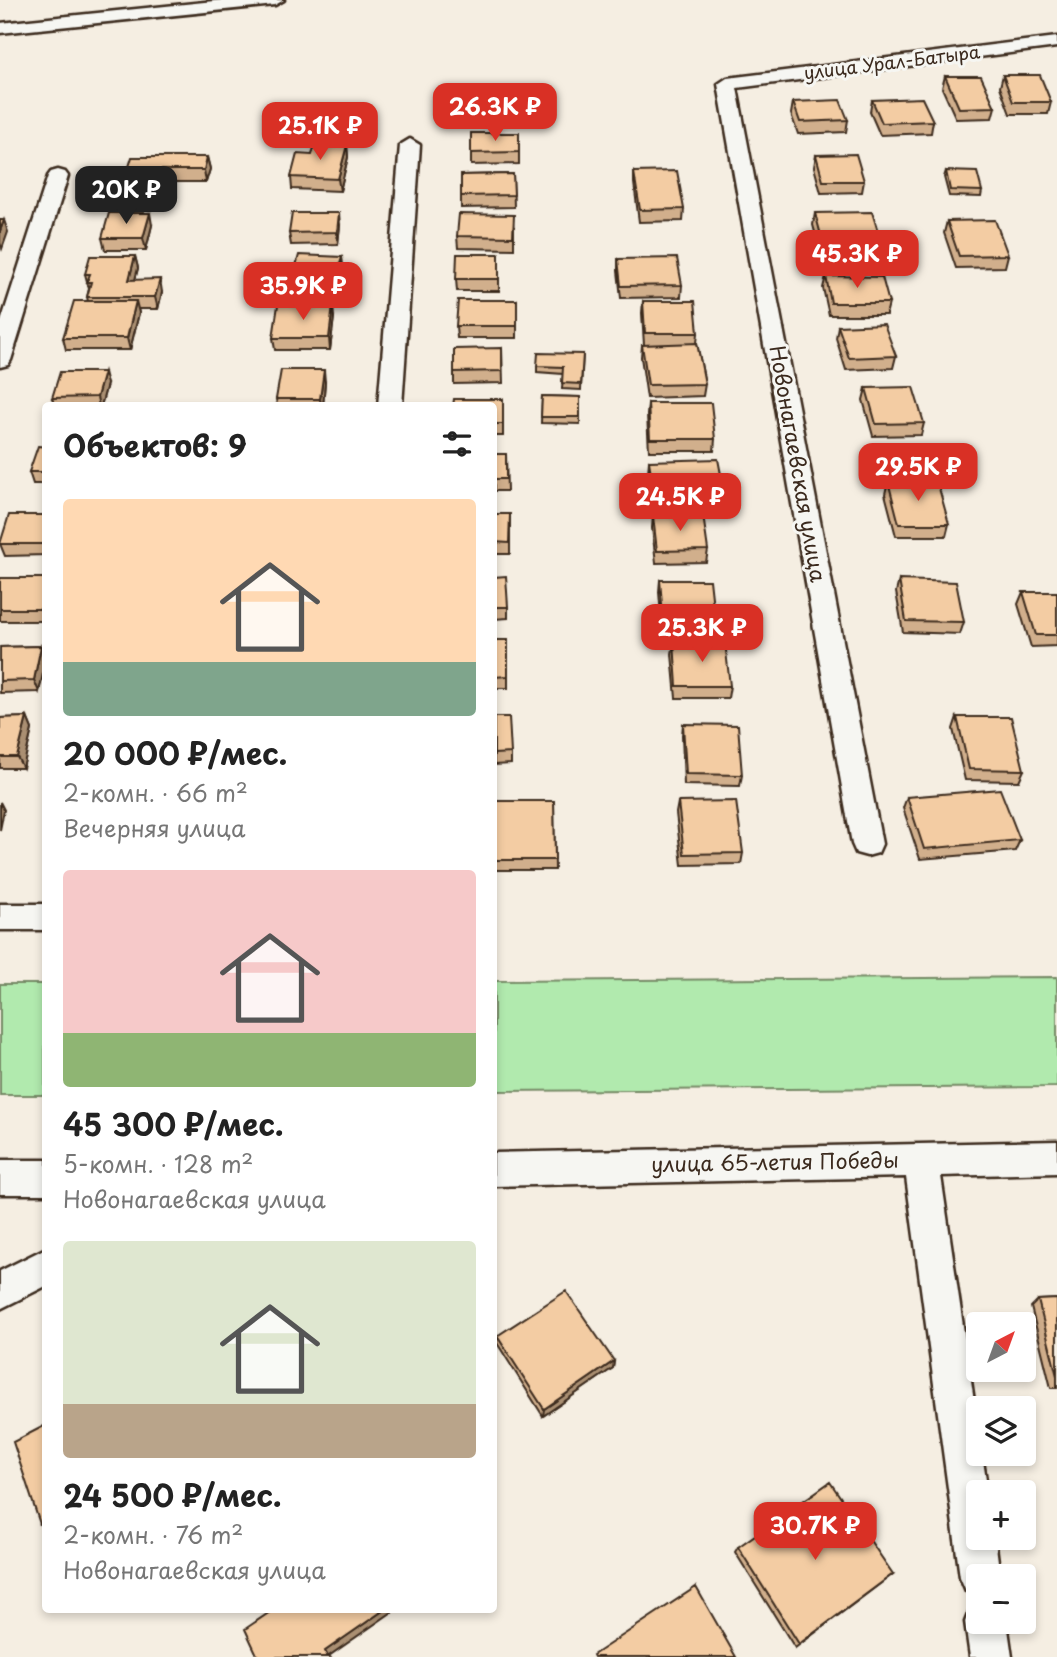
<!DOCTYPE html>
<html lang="ru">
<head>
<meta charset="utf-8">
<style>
  :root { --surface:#fff; --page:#f2f2f2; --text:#222; --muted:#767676; --accent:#d93025 }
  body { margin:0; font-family:"Playpen Sans",sans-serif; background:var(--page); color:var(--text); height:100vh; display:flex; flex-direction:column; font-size:26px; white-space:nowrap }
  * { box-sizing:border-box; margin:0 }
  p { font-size:23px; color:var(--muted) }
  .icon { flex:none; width:38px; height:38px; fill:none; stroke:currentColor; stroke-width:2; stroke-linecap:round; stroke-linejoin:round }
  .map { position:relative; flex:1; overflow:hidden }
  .sheet { position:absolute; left:42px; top:402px; width:455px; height:1211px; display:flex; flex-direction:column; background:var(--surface); border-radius:7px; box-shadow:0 4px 10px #0003 }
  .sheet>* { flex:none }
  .needle { width:46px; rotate:41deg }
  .buttons { position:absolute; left:966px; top:1312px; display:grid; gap:14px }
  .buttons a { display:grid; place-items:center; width:70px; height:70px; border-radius:7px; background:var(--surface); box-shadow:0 4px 10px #0003; font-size:35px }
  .price { position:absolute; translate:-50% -60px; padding:0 16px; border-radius:14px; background:var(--accent); color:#fff; font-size:23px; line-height:46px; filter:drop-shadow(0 2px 4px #0008) }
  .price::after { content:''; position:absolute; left:50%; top:42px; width:21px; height:16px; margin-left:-10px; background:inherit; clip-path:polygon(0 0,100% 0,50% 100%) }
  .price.selected { background:#222; color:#fff }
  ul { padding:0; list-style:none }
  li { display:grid; align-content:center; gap:14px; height:371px; padding:0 21px }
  li span { display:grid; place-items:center; height:217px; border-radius:7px; color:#555 }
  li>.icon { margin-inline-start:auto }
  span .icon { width:126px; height:126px; fill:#fffc; stroke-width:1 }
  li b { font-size:30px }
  h2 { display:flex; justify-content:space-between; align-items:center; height:84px; padding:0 21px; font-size:30px }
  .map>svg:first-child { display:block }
</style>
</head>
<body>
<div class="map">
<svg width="1057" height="1657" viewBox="0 0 1057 1657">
  <rect width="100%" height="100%" fill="#f5eee2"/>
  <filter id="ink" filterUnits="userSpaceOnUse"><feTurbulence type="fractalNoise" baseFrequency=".0143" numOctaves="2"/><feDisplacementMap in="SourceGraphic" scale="14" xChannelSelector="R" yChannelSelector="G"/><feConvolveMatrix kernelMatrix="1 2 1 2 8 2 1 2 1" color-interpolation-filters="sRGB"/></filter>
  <g filter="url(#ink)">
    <path fill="#b1eaae" stroke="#768a66" stroke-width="2" d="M1057,977V1087L494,1091V981Z
      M0,984H45V1095H0Z"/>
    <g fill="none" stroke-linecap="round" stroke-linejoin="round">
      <defs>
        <path id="minor" d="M224,0H284L275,5L0,33V23Z
          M1057,37V47L737,88L882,844L878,853L867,856L856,853L852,844L718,84L727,78Z
          M410,139L420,145L402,406H378L400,145Z
          M58,170L65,172L68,176L11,360L8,365L0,367V325L48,176L51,172Z
          M0,904H46V930H0Z
          M1057,1141V1173L941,1176L978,1428V1454H982L988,1493H978V1538H995L1000,1577H978V1597L966,1591L960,1577L906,1177L494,1186V1153Z
          M0,1160H46V1194H0Z
          M46,1248V1286L0,1309V1271Z
          M978,1604V1622H1007L1012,1657H970L965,1622L971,1607Z"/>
      </defs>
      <use href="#minor" stroke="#3b2a1e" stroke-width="5"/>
      <use href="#minor" fill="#f6f6f2" fill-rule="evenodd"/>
    </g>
    <path fill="#d1af8c" stroke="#3b2a1e" stroke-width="2" d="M1003,75L1051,102L1048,114H1010L1000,87Z
      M945,76L995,107L992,118L956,119L942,88Z
      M872,100L933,121L931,133L880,135L870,112Z
      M793,102L848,120L846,132L798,134L791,114Z
      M519,133V164L471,165V153Z
      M347,145L348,157L340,191L292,189L291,177L312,155Z
      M816,155L864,181L862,192L821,193L814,167Z
      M207,157L210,169L206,182H154L155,190L151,210L109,211L106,199L130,178L128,170Z
      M946,171L982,191L981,197L949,196L944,177Z
      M634,172L684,209L683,221L639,222L634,183Z
      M513,174L514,207L461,208V175Z
      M815,213L880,238L877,250L820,251L813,225Z
      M947,221L1008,255L1005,267L956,268L944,233Z
      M152,225L146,250H105L102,238Z
      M340,225L338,244L291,245L289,233Z
      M514,227V249L458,248L457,236Z
      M499,254V291H457L456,279Z
      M135,256L138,268L135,280L162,292L158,309H138L139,313L130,350H66L63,338L88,301L87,297L89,289L85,274Z
      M342,257L343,269L337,294L294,292L292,280Z
      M618,259L682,285L681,297L621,298L618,271Z
      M826,276L889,303L886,315H829L823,288Z
      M517,300V338H457L456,326Z
      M643,301L698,333L697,343L705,384L703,396L647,398L641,357L642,345H644L642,313Z
      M334,317L330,350H275L273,338Z
      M838,326L896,356L893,368L846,370L836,338Z
      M502,348L503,383L454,384V372Z
      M583,354L581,390L562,389L563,374L537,372V366Z
      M325,382L323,406H277L276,399Z
      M107,384L101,406H55L52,398Z
      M866,388L924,423L921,435L873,436L863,400Z
      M542,396L580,397V424L541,423Z
      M503,399V436H494V406Z
      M648,403L715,439L714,451H649L647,415Z
      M46,447V484H33L29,472Z
      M494,454H506L507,491H494Z
      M649,461L726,500L724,512L653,513L648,473Z
      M888,481L949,524L946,536H896L885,494Z
      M494,514H510V554H494Z
      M46,515V555L5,556L0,544Z
      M653,516L708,550L706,562L656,563L652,528Z
      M494,577L508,607V618L494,619Z
      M0,578H46V621H0Z
      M660,580L714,616L712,627H662L659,592Z
      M899,580L964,622L960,634L903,632L896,592Z
      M1023,592H1057V646L1031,647L1018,604Z
      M494,640H508V688H494Z
      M674,642L730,686L728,698H676L672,654Z
      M41,646L46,656V660L39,692L0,693V647Z
      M27,717L32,729L23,768H0V718Z
      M494,717L511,753V764L494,765Z
      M957,717L1024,770L1019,781L965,780L953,729Z
      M683,724L742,775L740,786L684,785L682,735Z
      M907,797L1020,840L1015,851L920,859L903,808Z
      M494,801H554L555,870H494Z
      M678,802L743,853L741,864L682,865L676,813Z
      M1057,1299V1388H1051L1031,1307L1038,1300Z
      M497,1336L614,1361L613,1368L543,1416L497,1343Z
      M738,1547L893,1574L795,1648L735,1552Z"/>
    <path fill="#aa8f72" stroke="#3b2a1e" stroke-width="2" d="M347,145L348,157L340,191L338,179Z
      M207,157L210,169L206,182L204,170Z
      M153,178L155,190L151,210L148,198Z
      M150,213L152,225L146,250L143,238Z
      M339,213L340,225L338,244L337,232Z
      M4,220L8,232L2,249L0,243V231Z
      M135,256L138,268L132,292L129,280Z
      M342,257L343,269L337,294L335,282Z
      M160,279L162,292L158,309L155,297Z
      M136,301L139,313L130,350L127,338Z
      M333,305L334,317L330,350L329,338Z
      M324,370L325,382L323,406H321L320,399Z
      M104,372L107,384L101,406H99L97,397Z
      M41,646L46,656V660L39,692L34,680Z
      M27,717L32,729L23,768L17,757Z
      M0,802L4,810L0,830Z
      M614,1361L613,1368L543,1416L544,1409Z
      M46,1521V1528L40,1524Z
      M384,1610H395L329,1656L330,1657H328L325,1651Z"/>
    <path fill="#f3cca3" stroke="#3b2a1e" stroke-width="2" d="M1003,75H1040L1051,102H1013Z
      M945,76H981L995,107L959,108Z
      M922,98L933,121L882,123L872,100Z
      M840,100L848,120L800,122L793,102Z
      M471,133H519V152L471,153Z
      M315,144L347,145L338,179L291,177L297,154L312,155Z
      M856,154L864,181H823L816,155Z
      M132,157H207L204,170H128Z
      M677,171L684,209L640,210L634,172Z
      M946,171L977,172L982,191L950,190Z
      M513,174L514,195L461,196V175Z
      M111,178H153L148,198L106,199Z
      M872,212L880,238L822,239L815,213Z
      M109,213H150L143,238H102Z
      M292,213H339L337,232L289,233Z
      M459,214L514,215L513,237L457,236Z
      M0,220H4L0,231Z
      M995,220L1008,255L959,256L947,221Z
      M457,254H499V279H456Z
      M299,255L342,257L335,282L292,280Z
      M90,256H135L129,280L160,279L155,297H87L91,282H87L90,274H85Z
      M677,258L682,285L621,286L618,259Z
      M826,276L882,277L889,303H831Z
      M458,300H517V326H456Z
      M74,301H136L127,338H63Z
      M643,301H695L698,333H645Z
      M278,305H333L329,338H273Z
      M884,324L896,356L849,358L838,326Z
      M697,343L705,384L648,385L642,345Z
      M502,348V371L454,372V349Z
      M538,353L583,354L581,384L562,383L563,367L537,366Z
      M281,370H324L320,399H276Z
      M60,372H104L97,397L52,398Z
      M913,387L924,423L876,424L866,388Z
      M542,396L580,397V417H541Z
      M454,399H503V424H494V406H453Z
      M648,403H711L715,439H650Z
      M38,446L46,447V472H29Z
      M494,454H506V479H494Z
      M718,459L726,500L655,501L649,461Z
      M888,481H937L949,524H899Z
      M494,514H510L509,543L494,542Z
      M9,515H46V544H0Z
      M703,515L708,550L657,551L653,516Z
      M506,576L508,607H494V577Z
      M0,578H46V609H0Z
      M660,580H710L714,616H663Z
      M899,580L956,582L964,622L906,621Z
      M1023,592H1057V635H1036Z
      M494,640H508V676L494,677Z
      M674,642H725L730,686H677Z
      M41,646L34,680L0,681V647Z
      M27,717L17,757H0V718Z
      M494,717H509L511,753L494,754Z
      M957,717H1011L1024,770L969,769Z
      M683,724L738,725L742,775L686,774Z
      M1000,789L1020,840L924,849L907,797Z
      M494,801H554L555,860H494Z
      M736,801L743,853L684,854L678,802Z
      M566,1291L614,1361L544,1409L497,1336Z
      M1057,1299V1376L1038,1300Z
      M46,1425V1521L40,1524L13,1442Z
      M830,1482L893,1574L799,1644L738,1547Z
      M696,1587L736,1657H594L593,1655Z
      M273,1610H384L325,1651L328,1657H258L245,1629Z"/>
  </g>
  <g text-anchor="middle" stroke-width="6" stroke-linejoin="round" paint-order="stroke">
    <g font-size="18" fill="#3b2a1e" stroke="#f6f6f2">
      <text transform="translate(892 63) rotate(-7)" y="6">улица Урал-Батыра</text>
    </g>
    <g font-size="21" fill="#3b2a1e" stroke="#f6f6f2">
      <text transform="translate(797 464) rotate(80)" y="7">Новонагаевская улица</text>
      <text transform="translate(775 1163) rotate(-1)" y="7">улица 65-летия Победы</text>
    </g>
  </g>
</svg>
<div class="buttons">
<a><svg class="needle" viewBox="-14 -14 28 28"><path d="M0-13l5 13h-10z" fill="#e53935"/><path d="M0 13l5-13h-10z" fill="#767676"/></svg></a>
<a><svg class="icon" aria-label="layers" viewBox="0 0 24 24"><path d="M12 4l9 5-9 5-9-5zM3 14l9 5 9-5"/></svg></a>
<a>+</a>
<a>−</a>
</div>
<b class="price" style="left:495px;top:143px">26.3K ₽</b>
<b class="price" style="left:320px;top:162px">25.1K ₽</b>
<b class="price selected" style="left:126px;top:226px">20K ₽</b>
<b class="price" style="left:857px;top:290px">45.3K ₽</b>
<b class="price" style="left:303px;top:322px">35.9K ₽</b>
<b class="price" style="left:918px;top:503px">29.5K ₽</b>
<b class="price" style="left:680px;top:533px">24.5K ₽</b>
<b class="price" style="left:702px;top:664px">25.3K ₽</b>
<b class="price" style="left:815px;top:1562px">30.7K ₽</b>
<section class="sheet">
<h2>Объектов: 9<svg class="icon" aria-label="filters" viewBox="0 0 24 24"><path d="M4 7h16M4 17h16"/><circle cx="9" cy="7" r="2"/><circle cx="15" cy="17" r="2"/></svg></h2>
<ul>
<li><span style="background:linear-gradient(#ffd9b3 75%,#7fa58c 0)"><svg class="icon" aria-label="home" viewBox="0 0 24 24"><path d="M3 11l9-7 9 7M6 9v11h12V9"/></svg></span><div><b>20 000 ₽/мес.</b><p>2-комн. · 66 m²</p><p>Вечерняя улица</p></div></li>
<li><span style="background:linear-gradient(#f6c9c9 75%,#8fb573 0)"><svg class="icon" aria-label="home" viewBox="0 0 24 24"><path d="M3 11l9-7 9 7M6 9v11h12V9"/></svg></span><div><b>45 300 ₽/мес.</b><p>5-комн. · 128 m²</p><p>Новонагаевская улица</p></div></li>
<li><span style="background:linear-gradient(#dfe7d0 75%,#b9a48a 0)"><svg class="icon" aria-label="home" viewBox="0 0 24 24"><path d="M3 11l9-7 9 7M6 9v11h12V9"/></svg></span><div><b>24 500 ₽/мес.</b><p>2-комн. · 76 m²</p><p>Новонагаевская улица</p></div></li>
</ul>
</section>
</div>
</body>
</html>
